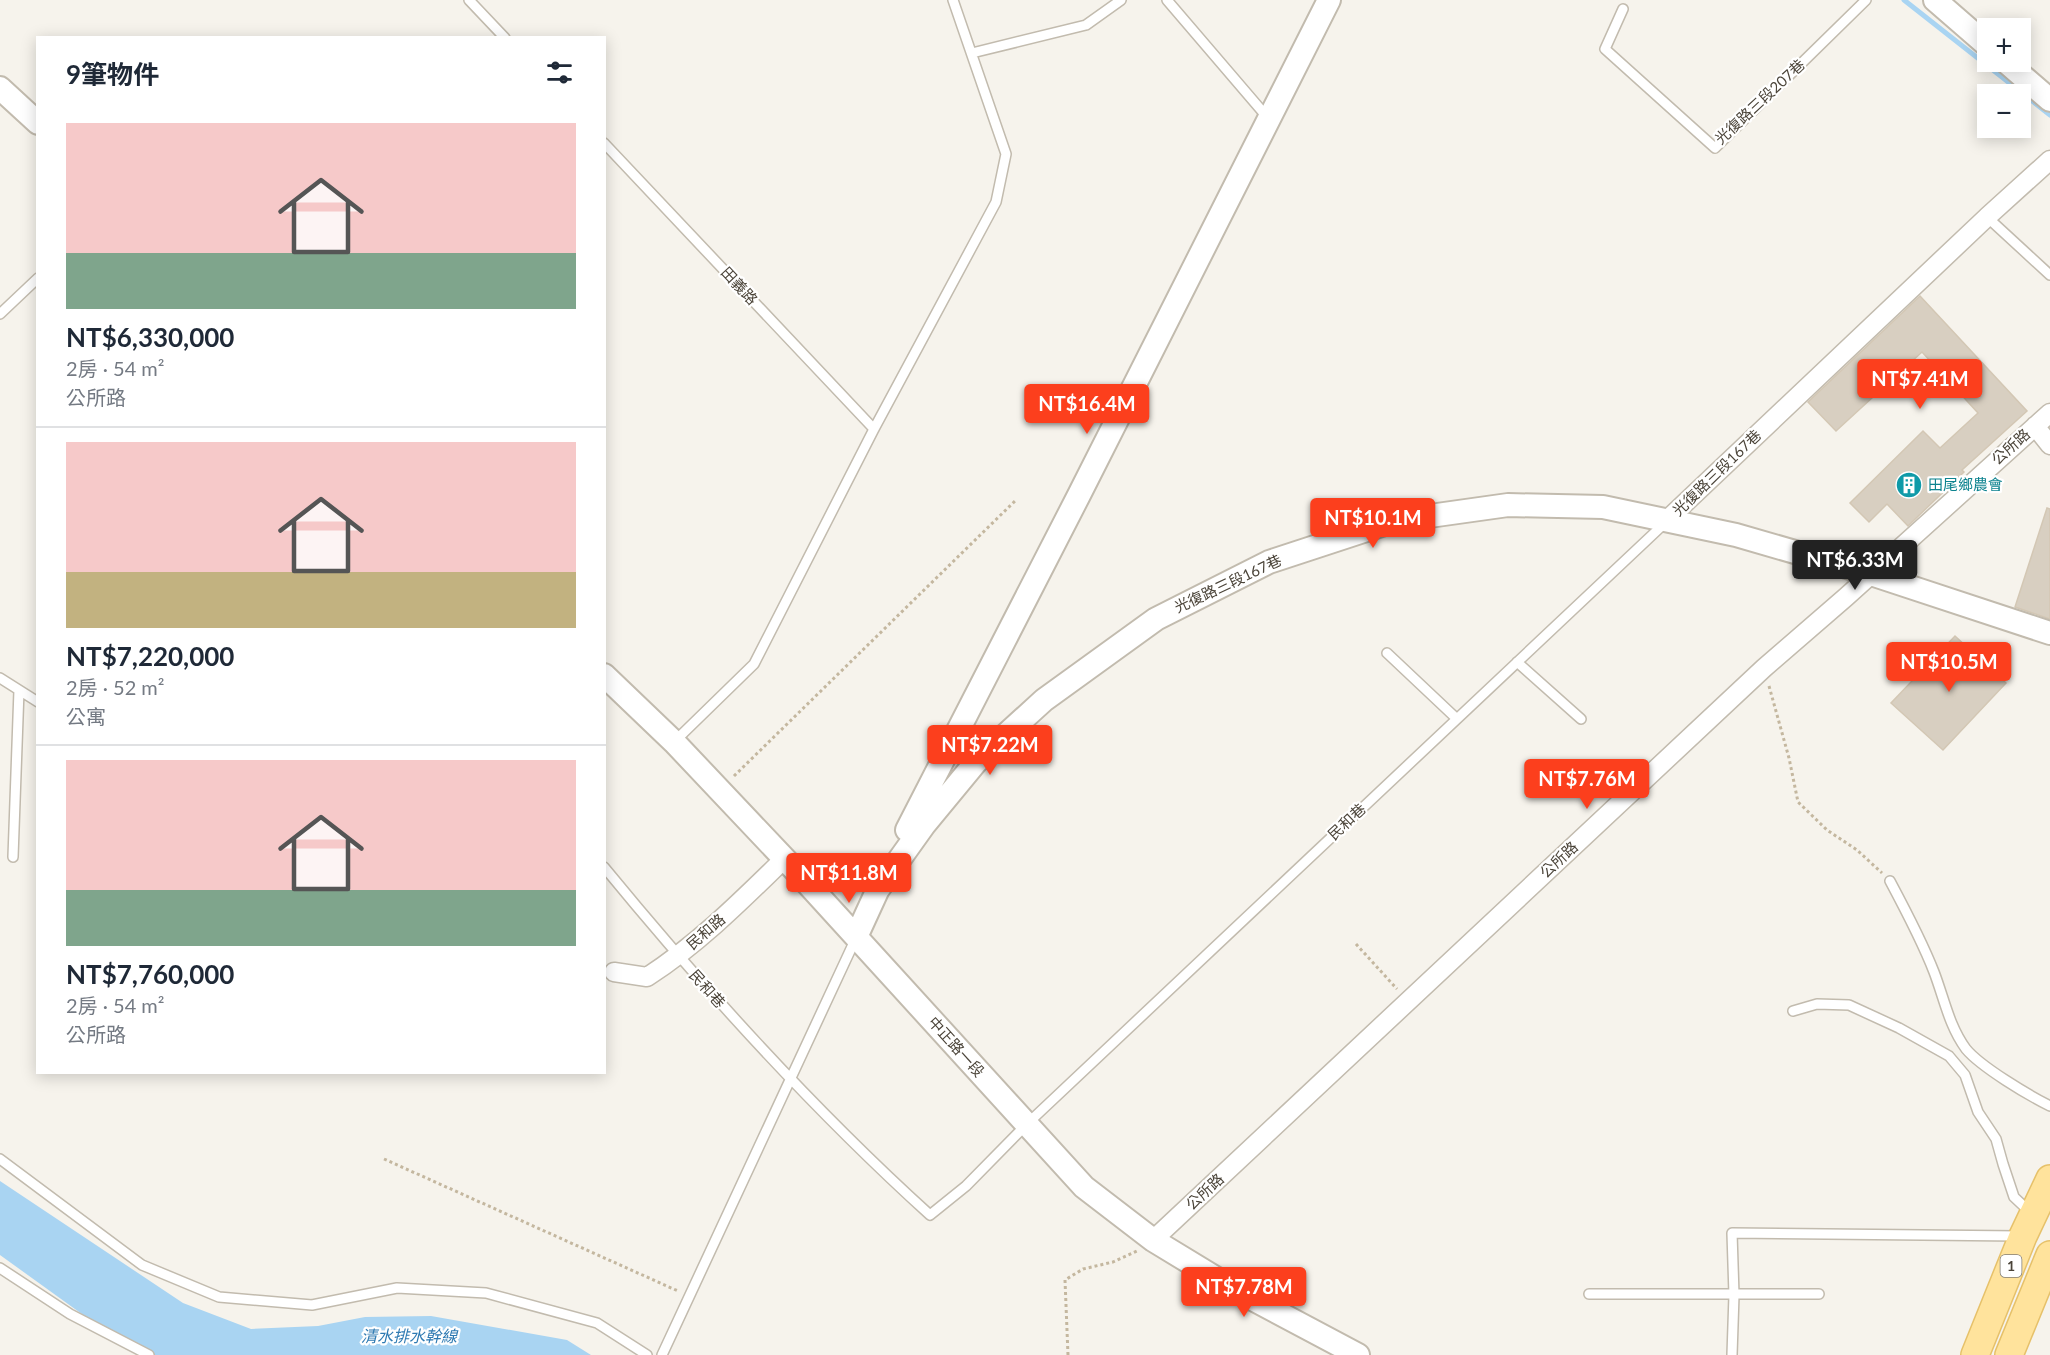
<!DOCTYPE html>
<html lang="zh-TW">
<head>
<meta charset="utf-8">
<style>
  :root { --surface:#fff; --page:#f6f6f7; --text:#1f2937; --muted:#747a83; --line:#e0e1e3; --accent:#fc3f1d }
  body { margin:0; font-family:Lato,"Noto Sans TC",sans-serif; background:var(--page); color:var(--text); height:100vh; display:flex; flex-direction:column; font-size:22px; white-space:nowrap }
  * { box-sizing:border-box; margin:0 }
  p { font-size:20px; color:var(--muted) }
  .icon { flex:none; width:33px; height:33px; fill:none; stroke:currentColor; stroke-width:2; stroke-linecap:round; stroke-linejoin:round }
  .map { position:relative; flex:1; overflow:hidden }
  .drawer { position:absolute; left:36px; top:36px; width:570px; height:1038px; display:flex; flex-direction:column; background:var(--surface); border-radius:0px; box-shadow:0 3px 15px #0003 }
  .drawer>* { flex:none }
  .tools { position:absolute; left:1977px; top:18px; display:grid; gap:12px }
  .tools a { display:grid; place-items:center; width:54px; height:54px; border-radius:0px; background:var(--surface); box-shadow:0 3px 15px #0003; font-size:30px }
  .price { position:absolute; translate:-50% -51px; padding:0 14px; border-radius:6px; background:var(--accent); color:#fff; font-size:20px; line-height:39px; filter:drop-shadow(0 2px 3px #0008) }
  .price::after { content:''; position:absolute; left:50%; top:36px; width:18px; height:14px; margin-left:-9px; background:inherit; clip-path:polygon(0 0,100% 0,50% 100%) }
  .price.active { background:#222; color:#fff }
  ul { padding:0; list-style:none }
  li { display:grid; align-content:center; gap:12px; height:318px; padding:0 30px }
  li+li { border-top:2px solid var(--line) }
  li span { display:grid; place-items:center; height:186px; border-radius:0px; color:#555 }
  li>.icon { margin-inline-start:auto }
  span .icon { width:108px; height:108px; fill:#fffc; stroke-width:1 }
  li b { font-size:26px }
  h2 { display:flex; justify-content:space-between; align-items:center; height:72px; padding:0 30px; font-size:26px }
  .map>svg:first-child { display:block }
</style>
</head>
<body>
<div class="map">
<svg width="2050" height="1355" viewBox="0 0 2050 1355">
  <rect width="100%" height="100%" fill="#f6f3ec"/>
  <path fill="#a9d4f2" d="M0,1181L183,1303L251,1329L318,1326L365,1317L431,1316L567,1340L591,1355H151L111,1335L0,1255Z"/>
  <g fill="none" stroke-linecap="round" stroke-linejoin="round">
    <path stroke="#a9d4f2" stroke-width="5" d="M1904,0L2050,115"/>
  </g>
  <path fill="#d8cfc1" stroke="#d3c7b4" stroke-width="1.5" d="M1920,296L2027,411L1962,470L1964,472L1908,526L1887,504L1869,522L1850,503L1923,431L1940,448L1978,413L1922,352L1836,431L1808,402Z
    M2047,508L2050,509V619L2015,607Z
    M1955,636L2006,683L1943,750L1891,703Z"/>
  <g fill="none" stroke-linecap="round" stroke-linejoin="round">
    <defs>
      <path id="service" d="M469,0L505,38
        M1167,0L1268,118
        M1623,9L1605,49L1715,148L1866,0
        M972,53L1086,25L1121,0
        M604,143L874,429
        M1987,217L2050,275
        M0,314L38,278
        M1387,653L1457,719
        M1517,662L1581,719
        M0,678L38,702
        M674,742L754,664L874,429L996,202L1006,154L953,0
        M13,857L19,690
        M604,867C705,990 812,1108 930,1215L966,1186L1027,1124L1666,522
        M1890,881C1906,911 1922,941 1934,972C1944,998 1949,1026 1966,1049C1981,1067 2028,1095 2050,1106
        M1793,1011L1817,1004L1849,1005L1899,1028L1949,1056L1965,1075L1978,1112L1996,1139L2003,1164L2014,1197L2031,1213
        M0,1159L142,1265L219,1297L312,1305L397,1288L486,1293L597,1323L647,1355
        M0,1268L70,1314L149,1355
        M1589,1294H1819
        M662,1355L856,938
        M1732,1355L1734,1295L1732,1233L2019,1236"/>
      <path id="minor" d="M2035,426L2050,445
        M1667,520L1987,217L2050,160
        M614,972L647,977C698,944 741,901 785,858
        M1153,1240L1764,668L1846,597L2050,413"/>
      <path id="tertiary" d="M1935,0L1988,46
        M2006,62L2050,100
        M0,88L38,123
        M604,675L674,742L796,871L1084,1187L1153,1240L1232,1288L1358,1355
        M907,830L1079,495L1329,0
        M879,888L924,825L976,762L1044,700L1156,619L1269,562L1394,521L1508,505L1603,507L1736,535L1871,574L2050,633
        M856,937L884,876"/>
      <path id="primary" d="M1975,1355L2023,1236L2050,1179
        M2009,1355L2050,1255"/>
    </defs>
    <use href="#service" stroke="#c2bbae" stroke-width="12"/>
    <use href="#minor" stroke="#c2bbae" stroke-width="21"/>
    <use href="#tertiary" stroke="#c2bbae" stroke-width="26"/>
    <use href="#primary" stroke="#e6c16a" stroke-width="30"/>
    <path stroke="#c4b79f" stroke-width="3" stroke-dasharray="3 3" stroke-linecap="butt" d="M1769,686L1789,758L1798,802L1827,830L1857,850L1882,873
      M734,776L1016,500
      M1356,944L1397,989
      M384,1159L678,1291
      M1068,1355L1065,1280L1083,1269L1113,1262L1137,1251"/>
    <use href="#service" stroke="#fff" stroke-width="9"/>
    <use href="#minor" stroke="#fff" stroke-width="18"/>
    <use href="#tertiary" stroke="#fff" stroke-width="22"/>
    <use href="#primary" stroke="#ffe39c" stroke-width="27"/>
  </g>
  <defs>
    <symbol id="building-disc" viewBox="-11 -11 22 22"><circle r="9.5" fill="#0f9aa8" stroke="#fff"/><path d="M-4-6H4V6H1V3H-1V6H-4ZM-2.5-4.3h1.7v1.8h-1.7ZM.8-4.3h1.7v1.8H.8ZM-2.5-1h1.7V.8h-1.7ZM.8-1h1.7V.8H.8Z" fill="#fff"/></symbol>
  </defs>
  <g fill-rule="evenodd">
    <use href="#building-disc" x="1894" y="470" width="30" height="30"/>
  </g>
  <g text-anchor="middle" stroke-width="4.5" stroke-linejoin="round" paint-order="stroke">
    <rect fill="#fff" stroke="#817c74" stroke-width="1.5" x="2000.5" y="1255" width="21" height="22" rx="4.5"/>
    <g font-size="14" font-weight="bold" fill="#4b4439">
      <text x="2011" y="1271">1</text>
    </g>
    <g font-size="15" fill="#4b4439" stroke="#fff">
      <text transform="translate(1760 102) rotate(-43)" y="5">光復路三段207巷</text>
      <text transform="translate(739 286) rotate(47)" y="5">田義路</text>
      <text transform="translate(2011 447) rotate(-42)" y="5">公所路</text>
      <text transform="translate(1717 473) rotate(-44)" y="5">光復路三段167巷</text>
      <text transform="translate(1228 584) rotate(-25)" y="5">光復路三段167巷</text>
      <text transform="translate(1347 822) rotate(-43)" y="5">民和巷</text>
      <text transform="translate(1559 860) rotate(-43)" y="5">公所路</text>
      <text transform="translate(706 932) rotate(-41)" y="5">民和路</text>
      <text transform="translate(707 989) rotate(48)" y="5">民和巷</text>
      <text transform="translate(956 1047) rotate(48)" y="5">中正路一段</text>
      <text transform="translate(1205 1192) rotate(-43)" y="5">公所路</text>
    </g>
    <g font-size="15" fill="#0d838f" stroke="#fff" text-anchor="start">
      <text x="1928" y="490">田尾鄉農會</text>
    </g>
    <g font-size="16" font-style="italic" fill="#2e7ab2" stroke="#fff">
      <text x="409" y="1342">清水排水幹線</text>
    </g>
  </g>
</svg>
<div class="tools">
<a>+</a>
<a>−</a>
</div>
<b class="price" style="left:1920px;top:410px">NT$7.41M</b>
<b class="price" style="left:1087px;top:435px">NT$16.4M</b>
<b class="price" style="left:1373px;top:549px">NT$10.1M</b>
<b class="price active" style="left:1855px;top:591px">NT$6.33M</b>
<b class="price" style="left:1949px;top:693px">NT$10.5M</b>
<b class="price" style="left:990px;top:776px">NT$7.22M</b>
<b class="price" style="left:1587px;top:810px">NT$7.76M</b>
<b class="price" style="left:849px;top:904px">NT$11.8M</b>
<b class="price" style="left:1244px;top:1318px">NT$7.78M</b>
<section class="drawer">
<h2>9筆物件<svg class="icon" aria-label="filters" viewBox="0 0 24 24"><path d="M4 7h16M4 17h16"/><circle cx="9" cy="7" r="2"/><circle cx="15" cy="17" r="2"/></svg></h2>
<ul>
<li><span style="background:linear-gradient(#f6c9c9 70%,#7fa58c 0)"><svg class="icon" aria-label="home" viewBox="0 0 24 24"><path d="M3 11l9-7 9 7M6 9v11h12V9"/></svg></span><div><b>NT$6,330,000</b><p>2房 · 54 m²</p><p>公所路</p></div></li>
<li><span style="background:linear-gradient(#f6c9c9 70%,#c2b280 0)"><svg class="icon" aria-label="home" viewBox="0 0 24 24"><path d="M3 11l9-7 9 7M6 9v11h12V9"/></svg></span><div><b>NT$7,220,000</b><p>2房 · 52 m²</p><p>公寓</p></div></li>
<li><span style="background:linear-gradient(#f6c9c9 70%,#7fa58c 0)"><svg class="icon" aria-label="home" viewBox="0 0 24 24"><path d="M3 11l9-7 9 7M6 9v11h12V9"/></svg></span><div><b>NT$7,760,000</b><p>2房 · 54 m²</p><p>公所路</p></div></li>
</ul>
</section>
</div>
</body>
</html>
